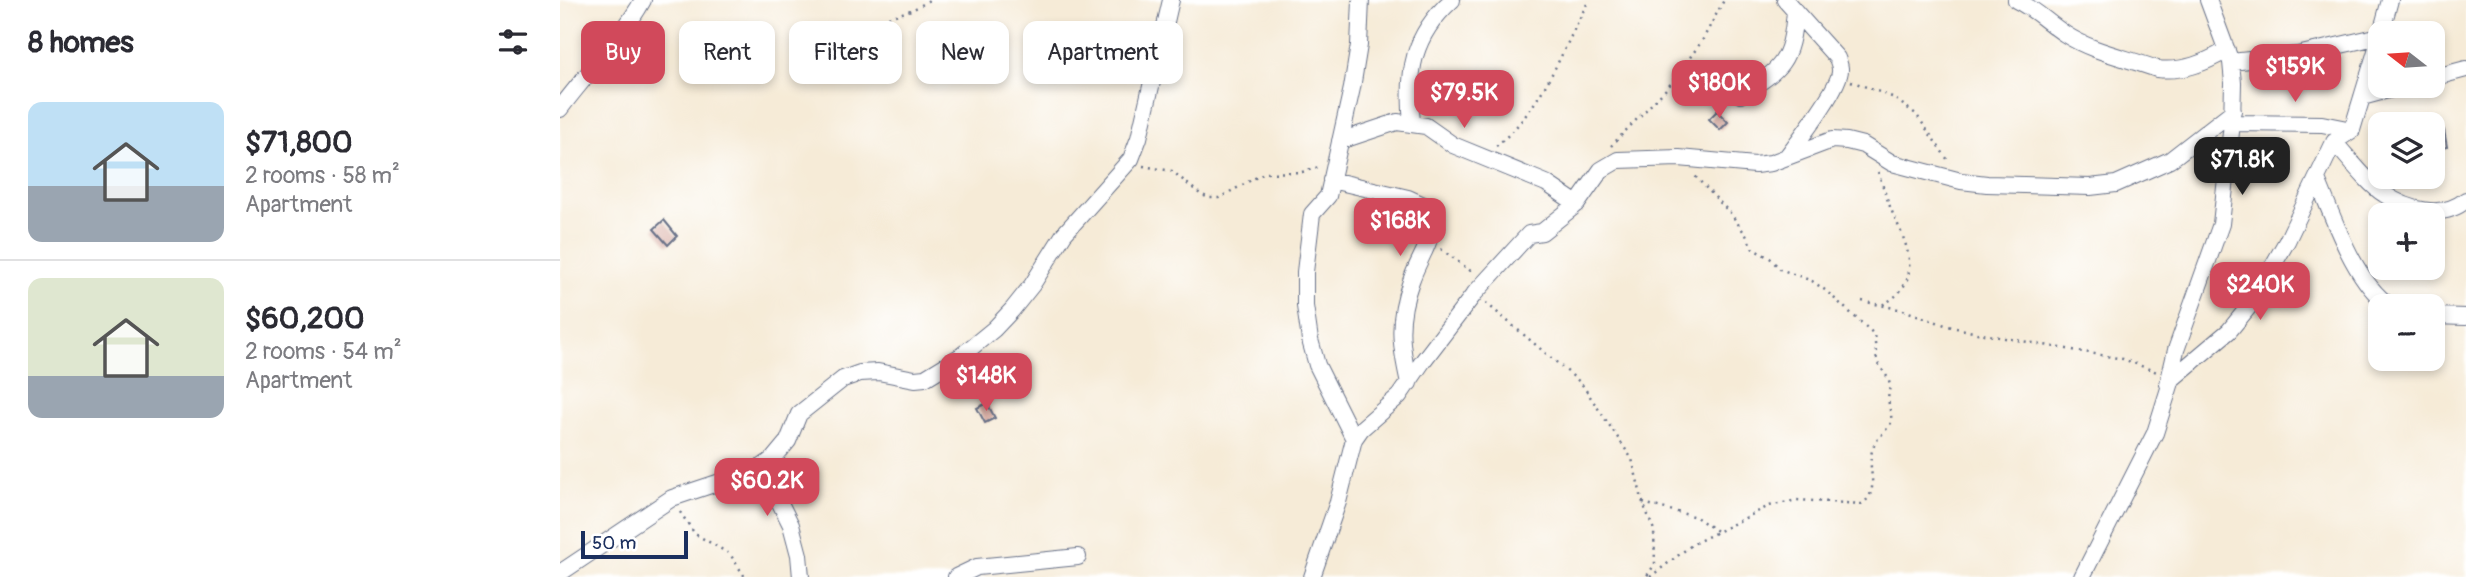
<!DOCTYPE html>
<html lang="en">
<head>
<meta charset="utf-8">
<style>
  :root { --surface:#fff; --page:#f2f2f3; --text:#2b2b33; --muted:#7c7c81; --line:#e1e1e2; --accent:#d1495b }
  body { margin:0; font-family:Pangolin,sans-serif; background:var(--page); color:var(--text); height:100vh; display:flex; flex-direction:column; font-size:26px; white-space:nowrap }
  * { box-sizing:border-box; margin:0 }
  p { font-size:23px; color:var(--muted) }
  .icon { flex:none; width:38px; height:38px; fill:none; stroke:currentColor; stroke-width:2; stroke-linecap:round; stroke-linejoin:round }
  .map { position:relative; flex:1; overflow:hidden }
  .details { display:flex; flex-direction:column; background:var(--surface); width:560px }
  .details>* { flex:none }
  .guide { position:absolute; left:21px; top:21px; width:665px; height:63px; display:flex; gap:14px }
  .needle { width:46px; rotate:287deg }
  .buttons { position:absolute; left:1808px; top:21px; display:grid; gap:14px }
  .buttons a { display:grid; place-items:center; width:77px; height:77px; border-radius:14px; background:var(--surface); box-shadow:0 4px 10px #0003; font-size:35px }
  .scale { position:absolute; left:21px; bottom:18px; width:107px; box-sizing:border-box; padding-left:7px; border:4px solid #1b2f5e; border-top:0; font-size:19px; line-height:24px; white-space:nowrap; color:#1b2f5e; -webkit-text-stroke:5px #fff; paint-order:stroke }
  .price { position:absolute; translate:-50% -60px; padding:0 16px; border-radius:14px; background:var(--accent); color:#fff; font-size:23px; line-height:46px; filter:drop-shadow(0 2px 4px #0008) }
  .price::after { content:''; position:absolute; left:50%; top:42px; width:21px; height:16px; margin-left:-10px; background:inherit; clip-path:polygon(0 0,100% 0,50% 100%) }
  .price.selected { background:#222; color:#fff }
  ul { padding:0; list-style:none }
  li { display:flex; align-items:center; gap:21px; height:175px; padding:0 28px }
  li+li { border-top:2px solid var(--line) }
  li span { display:grid; place-items:center; flex:none; width:196px; height:140px; border-radius:14px; color:#555 }
  li>.icon { margin-inline-start:auto }
  span .icon { width:84px; height:84px; fill:#fffc; stroke-width:1 }
  li b { font-size:30px }
  h2 { display:flex; justify-content:space-between; align-items:center; height:84px; padding:0 28px; font-size:30px }
  .pill { padding:0 24px; border-radius:14px; background:var(--surface); box-shadow:0 4px 10px #0003; font-size:24px; line-height:63px }
  .pill.selected { background:var(--accent); color:#fff }
  main { display:flex; flex:1; min-height:0 }
  .map>svg:first-child { display:block }
</style>
</head>
<body>
<main>
<section class="details">
<h2>8 homes<svg class="icon" aria-label="filters" viewBox="0 0 24 24"><path d="M4 7h16M4 17h16"/><circle cx="9" cy="7" r="2"/><circle cx="15" cy="17" r="2"/></svg></h2>
<ul>
<li><span style="background:linear-gradient(#bfe0f5 60%,#9aa5b1 0)"><svg class="icon" aria-label="home" viewBox="0 0 24 24"><path d="M3 11l9-7 9 7M6 9v11h12V9"/></svg></span><div><b>$71,800</b><p>2 rooms · 58 m²</p><p>Apartment</p></div></li>
<li><span style="background:linear-gradient(#dfe7d0 70%,#9aa5b1 0)"><svg class="icon" aria-label="home" viewBox="0 0 24 24"><path d="M3 11l9-7 9 7M6 9v11h12V9"/></svg></span><div><b>$60,200</b><p>2 rooms · 54 m²</p><p>Apartment</p></div></li>
</ul>
</section>
<div class="map">
<svg width="1906" height="577" viewBox="0 0 1906 577">
  <rect width="100%" height="100%" fill="#fff"/>
  <filter id="ink" filterUnits="userSpaceOnUse"><feTurbulence type="fractalNoise" baseFrequency=".0143" numOctaves="2"/><feDisplacementMap in="SourceGraphic" scale="14" xChannelSelector="R" yChannelSelector="G"/><feConvolveMatrix kernelMatrix="1 2 1 2 8 2 1 2 1" color-interpolation-filters="sRGB"/></filter>
  <filter id="wash" filterUnits="userSpaceOnUse"><feTurbulence type="fractalNoise" baseFrequency=".00686" numOctaves="4" result="noise"/><feDisplacementMap in="SourceGraphic" scale="28" xChannelSelector="R" yChannelSelector="G"/><feGaussianBlur stdDeviation="1.57" result="paint"/><feColorMatrix in="noise" values="0 0 0 0 0 0 0 0 0 0 0 0 0 0 0 0 0 1.4 0 .05"/><feComposite in="paint" operator="in"/></filter>
  <g filter="url(#wash)">
    <rect width="100%" height="100%" fill="#f6ebd7"/>
    <g id="blocks">
      <path fill="#d3a296" d="M1157,111L1168,122L1160,130L1149,119Z
        M1884,130L1887,147L1872,150V133Z
        M104,220L117,236L108,245L94,229Z
        M427,403L435,418L425,423L417,408Z"/>
    </g>
  </g>
  <g filter="url(#ink)">
    <use href="#blocks" fill-opacity="0" stroke="#687188" stroke-width="2"/>
    <g fill="none" stroke-linecap="round" stroke-linejoin="round">
      <defs>
        <path id="street" d="M1225,0L1277,58C1278,61 1280,65 1280,69C1282,84 1239,140 1228,155
          M1456,0C1475,9 1488,23 1505,34C1532,52 1568,58 1597,69C1623,72 1645,63 1667,50
          M1821,33L1830,0
          M1671,62L1737,55L1820,36
          M1872,78L1906,69
          M1180,95C1222,69 1231,62 1235,11
          M1802,97L1843,86
          M0,109C27,72 60,41 83,0
          M852,123C847,72 852,36 892,0
          M1672,123L1762,124L1792,130
          M780,141L837,122L866,126L893,145L986,183L1017,204
          M1774,142C1787,156 1809,185 1824,194C1848,210 1882,220 1906,200
          M1757,179C1774,219 1794,281 1830,306
          M771,180L848,198L872,209C875,242 861,252 851,281C837,320 840,344 849,383
          M1872,316L1906,317
          M1608,384L1616,350L1661,224L1672,123L1673,83L1671,62L1648,0
          M794,439L757,365L750,340L745,306V272L752,214L768,196L792,88L799,45L801,0
          M213,459L218,499L231,525L239,555L241,577
          M0,573L112,498L172,478L202,467L213,459L228,441L239,414L283,379L300,373L318,372L355,379L365,378L401,356L434,329L452,310L472,285L504,234L571,159L579,138L611,0
          M396,577L417,567L518,557
          M752,577L778,502L794,439L801,429L839,396L863,361L915,293L969,234L982,232L1017,204L1041,170L1058,160L1119,158L1195,165L1211,163L1272,140L1287,141L1303,145L1332,163L1401,181L1427,184L1530,187L1556,184L1610,160L1673,111
          M1522,577L1595,433L1612,379L1669,331L1691,304L1727,241L1774,142L1792,130L1820,38"/>
      </defs>
      <use href="#street" stroke="#687188" stroke-width="18"/>
      <path stroke="#687188" stroke-width="2.5" stroke-dasharray="2 5" stroke-linecap="butt" d="M268,51C280,42 292,31 305,25C327,15 349,15 369,0
        M1291,81L1332,97L1356,114L1390,163
        M936,146C982,109 1002,51 1029,0
        M1051,146L1109,86L1142,41L1164,0
        M583,166L612,171L640,194L649,198H659L704,173L742,172L759,167
        M1318,172C1323,186 1327,200 1333,214C1349,248 1364,283 1322,305
        M881,249L912,272
        M1302,301L1343,310L1388,326L1417,333L1563,359L1597,372
        M926,303L1021,383L1072,459L1083,503L1094,530L1095,564L1086,577
        M1083,503L1136,517L1158,532
        M120,512L135,534L170,554L185,577
        M1090,577L1133,544L1209,506L1237,500L1302,504C1322,490 1305,468 1313,448C1317,437 1327,431 1332,421L1328,399L1330,385L1328,378L1317,362L1314,334L1265,290L1252,281L1220,269L1210,258L1193,249L1186,235L1171,214L1133,174"/>
      <use href="#street" stroke="#fff" stroke-width="16"/>
    </g>
  </g>
</svg>
<div class="buttons">
<a><svg class="needle" viewBox="-14 -14 28 28"><path d="M0-13l5 13h-10z" fill="#e53935"/><path d="M0 13l5-13h-10z" fill="#7c7c81"/></svg></a>
<a><svg class="icon" aria-label="layers" viewBox="0 0 24 24"><path d="M12 4l9 5-9 5-9-5zM3 14l9 5 9-5"/></svg></a>
<a>+</a>
<a>−</a>
</div>
<div class="scale">50 m</div>
<b class="price" style="left:1735px;top:104px">$159K</b>
<b class="price" style="left:1159px;top:120px">$180K</b>
<b class="price" style="left:904px;top:130px">$79.5K</b>
<b class="price selected" style="left:1682px;top:197px">$71.8K</b>
<b class="price" style="left:840px;top:258px">$168K</b>
<b class="price" style="left:1700px;top:322px">$240K</b>
<b class="price" style="left:426px;top:413px">$148K</b>
<b class="price" style="left:207px;top:518px">$60.2K</b>
<div class="guide">
<a class="pill selected">Buy</a>
<a class="pill">Rent</a>
<a class="pill">Filters</a>
<a class="pill">New</a>
<a class="pill">Apartment</a>
</div>
</div>
</main>
</body>
</html>
